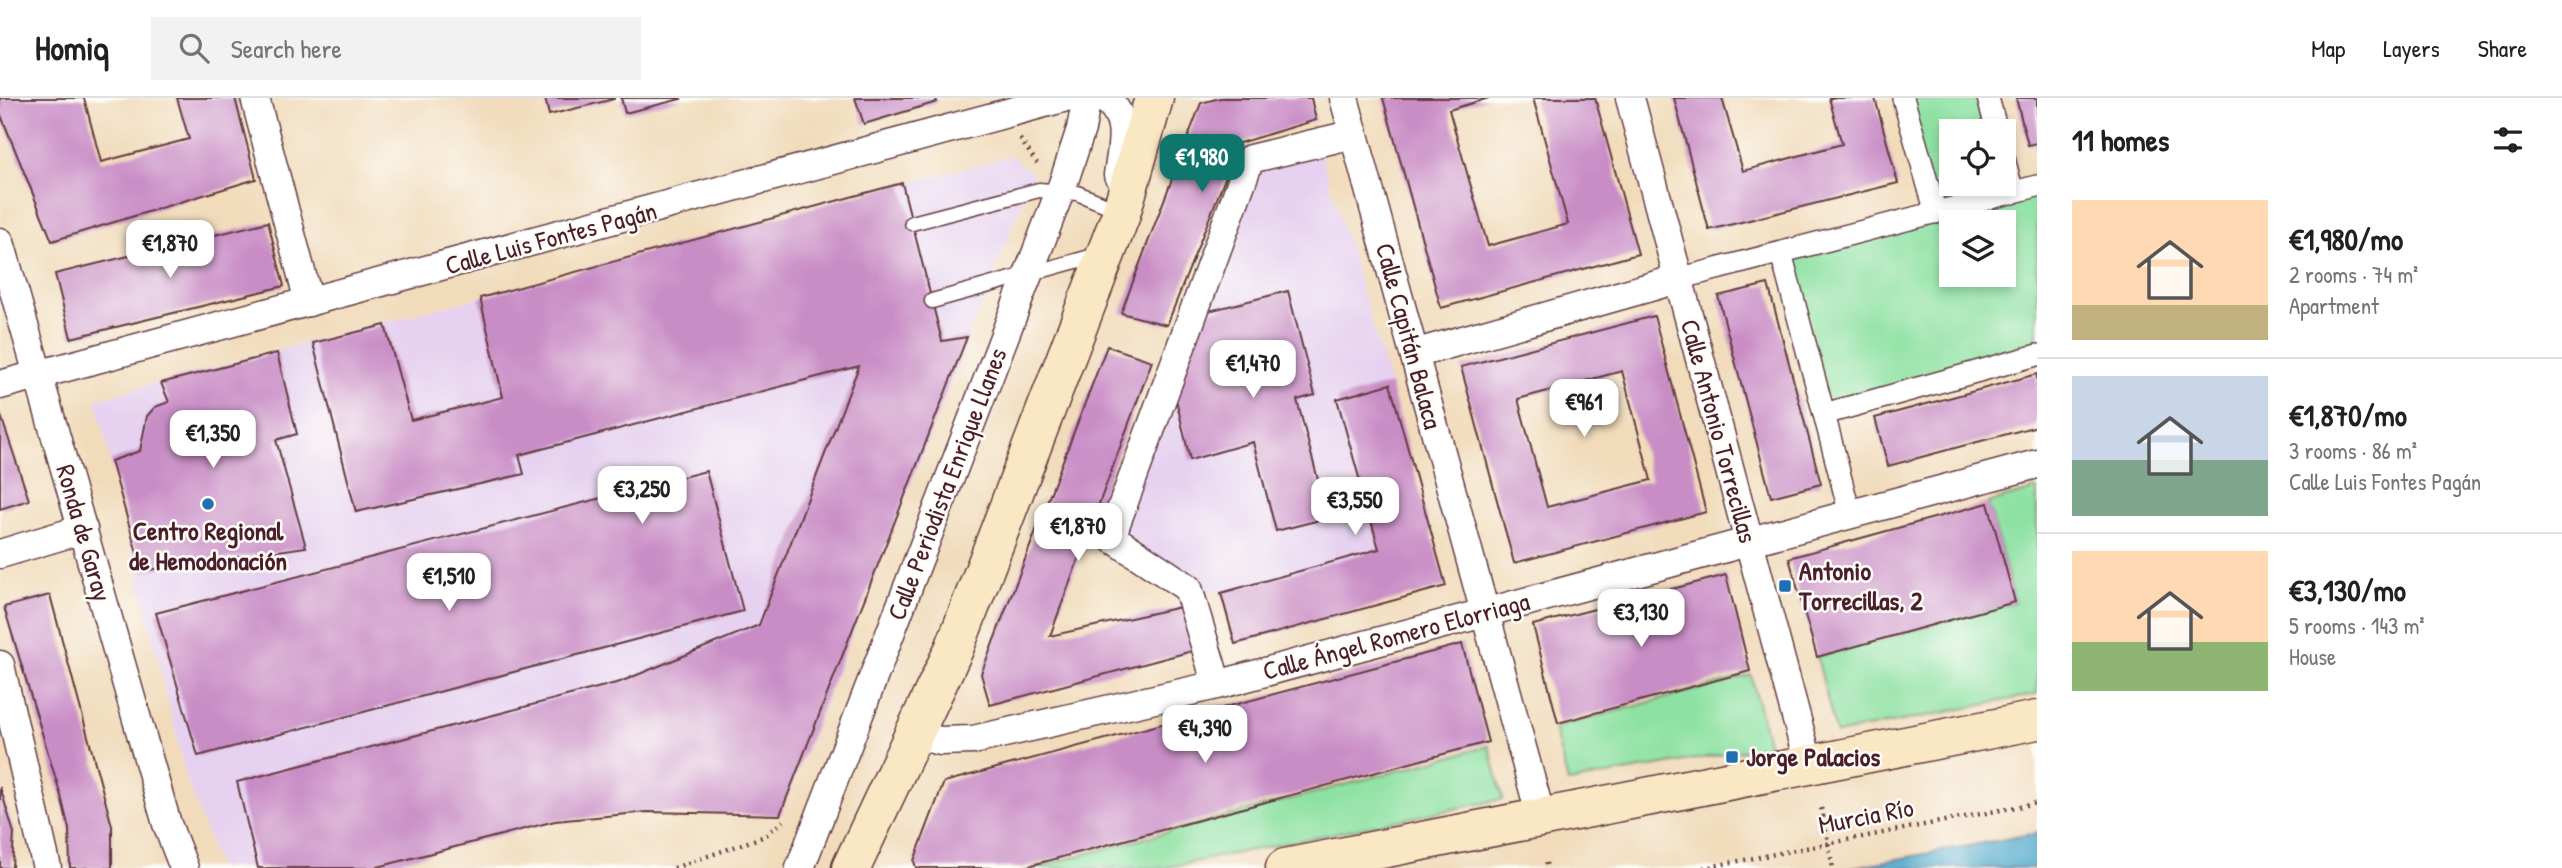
<!DOCTYPE html>
<html lang="en">
<head>
<meta charset="utf-8">
<style>
  :root { --surface:#fff; --page:#f2f2f2; --text:#202124; --muted:#757577; --line:#e0e0e0; --accent:#0f766e }
  body { margin:0; font-family:"Patrick Hand",sans-serif; background:var(--page); color:var(--text); height:100vh; display:flex; flex-direction:column; font-size:26px; white-space:nowrap }
  * { box-sizing:border-box; margin:0 }
  p { font-size:23px; color:var(--muted) }
  .icon { flex:none; width:38px; height:38px; fill:none; stroke:currentColor; stroke-width:2; stroke-linecap:round; stroke-linejoin:round }
  .map { position:relative; flex:1; overflow:hidden }
  .panel { display:flex; flex-direction:column; background:var(--surface); width:525px }
  .panel>* { flex:none }
  .fabs { position:absolute; left:1939px; top:21px; display:grid; gap:14px }
  .fabs a { display:grid; place-items:center; width:77px; height:77px; border-radius:0px; background:var(--surface); box-shadow:0 4px 10px #0003; font-size:35px }
  .price { position:absolute; translate:-50% -60px; padding:0 16px; border-radius:14px; background:#fff; color:#222; font-size:23px; line-height:46px; filter:drop-shadow(0 2px 4px #0008) }
  .price::after { content:''; position:absolute; left:50%; top:42px; width:21px; height:16px; margin-left:-10px; background:inherit; clip-path:polygon(0 0,100% 0,50% 100%) }
  .price.current { background:var(--accent); color:#fff }
  ul { padding:0; list-style:none }
  li { display:flex; align-items:center; gap:21px; height:175px; padding:0 35px }
  li+li { border-top:2px solid var(--line) }
  li span { display:grid; place-items:center; flex:none; width:196px; height:140px; border-radius:0px; color:#555 }
  li>.icon { margin-inline-start:auto }
  span .icon { width:84px; height:84px; fill:#fffc; stroke-width:1 }
  li b { font-size:30px }
  h2 { display:flex; justify-content:space-between; align-items:center; height:84px; padding:0 35px; font-size:30px }
  header { display:flex; align-items:center; gap:42px; box-sizing:border-box; height:98px; padding:0 35px; background:var(--surface); border-bottom:2px solid var(--line) }
  header strong { font-size:33px }
  nav { display:flex; gap:38px; margin-inline-start:auto; font-size:24px }
  .search { width:490px; height:63px; background:var(--page); display:flex; align-items:center; gap:18px; box-sizing:border-box; padding:0 24px; border-radius:0px; color:var(--muted); font-size:26px }
  main { display:flex; flex:1; min-height:0 }
  .map>svg:first-child { display:block }
</style>
</head>
<body>
<header>
<strong>Homiq</strong>
<div class="search"><svg class="icon" aria-label="search" viewBox="0 0 24 24"><circle cx="10" cy="10" r="6"/><path d="M15 15l6 6"/></svg>Search here</div>
<nav><a>Map</a><a>Layers</a><a>Share</a></nav>
</header>
<main>
<div class="map">
<svg width="2037" height="770" viewBox="0 0 2037 770">
  <rect width="100%" height="100%" fill="#fdfcf7"/>
  <filter id="ink" filterUnits="userSpaceOnUse"><feTurbulence type="fractalNoise" baseFrequency=".0143" numOctaves="2"/><feDisplacementMap in="SourceGraphic" scale="14" xChannelSelector="R" yChannelSelector="G"/><feConvolveMatrix kernelMatrix="1 2 1 2 8 2 1 2 1" color-interpolation-filters="sRGB"/></filter>
  <filter id="wash" filterUnits="userSpaceOnUse"><feTurbulence type="fractalNoise" baseFrequency=".00686" numOctaves="4" result="noise"/><feDisplacementMap in="SourceGraphic" scale="28" xChannelSelector="R" yChannelSelector="G"/><feGaussianBlur stdDeviation="1.57" result="paint"/><feColorMatrix in="noise" values="0 0 0 0 0 0 0 0 0 0 0 0 0 0 0 0 0 1.4 0 .05"/><feComposite in="paint" operator="in"/></filter>
  <g filter="url(#wash)">
    <rect width="100%" height="100%" fill="#f1dbbb"/>
    <path fill="#e6d2f0" d="M1318,46L1390,286L1337,301L1379,451L1221,495L1188,490L1111,439L1250,61Z
      M1011,58L1033,76L780,717L648,714L555,723L374,770H219L186,679L96,301Z"/>
    <path fill="#8de1a2" stroke="#6c8066" stroke-width="2" fill-rule="evenodd" d="M1903,0H1988L1997,33H1951V86H2004L2013,94L2037,88V257L1824,316L1781,155L1935,115ZM1951,124H2004V177H1951Z
      M2037,391V596L1836,636L1817,559L2015,504L1988,405Z
      M1751,577L1769,648L1568,684L1554,630Z
      M1489,648L1503,701L1163,770H1033Z"/>
    <path fill="#4da7cb" stroke="#4c637b" stroke-width="2" d="M2037,735V770H1849Z"/>
    <g id="blocks">
      <path fill="#c98dc6" fill-rule="evenodd" d="M0,0H84L101,64L189,41L177,0H235L256,81L52,143L0,15Z
        M545,0H614V1L549,17Z
        M621,0H680L681,1L625,15Z
        M855,0H936L937,4L864,26Z
        M1220,0H1311L1316,22L1239,45L1167,227L1121,215L1201,5Z
        M1383,0H1489L1449,12L1488,148L1568,126L1533,0H1595L1638,156L1441,210Z
        M1674,0H1722L1743,73L1842,46L1829,0H1875L1898,85L1709,132Z
        M2016,0H2037V45L2028,47Z
        M902,85L942,243L967,239L780,717L648,714L555,723L374,770H258L237,684L620,584L759,527L859,268L519,357L524,376L356,414L313,245L385,227L411,322L503,299L480,200Z
        M268,124L284,188L71,240L55,176Z
        M1768,186L1821,386L1771,399L1718,198Z
        M1288,193L1315,297L1297,302L1328,420L1276,433L1253,344L1190,362L1173,288L1201,215Z
        M1654,218L1706,414L1514,465L1461,269ZM1622,273L1651,382L1547,409L1518,301Z
        M1107,248L1152,263L1050,538L1185,508L1196,552L990,607L981,576Z
        M277,255L297,336L276,342L306,449L142,473L111,363L140,353L147,318L155,309L169,304L161,285Z
        M2037,276V328L1888,368L1875,320Z
        M1390,286L1446,488L1235,546L1221,495L1379,451L1337,301Z
        M0,315L29,402L0,411Z
        M706,373L743,513L198,658L156,515Z
        M1988,405L2015,504L1817,559L1789,460Z
        M1726,477L1750,573L1558,625L1533,527Z
        M50,497L112,728V770H70L69,731L61,698L4,509Z
        M1462,546L1488,644L1021,770H916L914,763L944,684Z
        M0,689L14,735L12,770H0Z"/>
    </g>
  </g>
  <g filter="url(#ink)">
    <use href="#blocks" fill-opacity="0" stroke="#633b41" stroke-width="2"/>
    <g fill="none" stroke-linecap="round" stroke-linejoin="round">
      <defs>
        <path id="service" d="M912,125L1039,92L1077,95L1114,110
          M932,203L1101,156"/>
        <path id="pedestrian" d="M1903,0L1936,115
          M1988,0L1997,33
          M2004,60L2013,95
          M1781,155L1824,316L2037,257
          M1678,181L2037,88
          M1824,316L1850,416"/>
        <path id="minor" d="M255,0L309,204
          M1104,0C1131,19 1122,48 1118,77
          M1344,0L1541,719
          M1630,0L1809,667
          M0,144L167,726L184,770
          M1414,256L1678,181
          M0,287L1063,0
          M0,456L83,431
          M0,567L47,770
          M1217,587L1188,490L1111,439L1250,61L1354,36
          M913,636L940,643L973,642L1217,587L2037,366
          M800,770L1064,83L1081,31L1087,0"/>
        <path id="secondary" d="M851,770L954,551L1120,119L1154,0
          M1285,770L2037,622"/>
      </defs>
      <use href="#service" stroke="#633b41" stroke-width="17"/>
      <use href="#pedestrian" stroke="#633b41" stroke-width="24"/>
      <use href="#minor" stroke="#633b41" stroke-width="31"/>
      <use href="#secondary" stroke="#633b41" stroke-width="41"/>
      <path stroke="#633b41" stroke-width="4.5" stroke-dasharray="2 5" stroke-linecap="butt" d="M1020,41L1037,65
        M1821,710L1823,718
        M1546,765L1547,770
        M674,770L765,738L783,723
        M1703,770L2037,705"/>
      <use href="#service" stroke="#fff" stroke-width="14"/>
      <use href="#pedestrian" stroke="#fff" stroke-width="21"/>
      <use href="#minor" stroke="#fff" stroke-width="28"/>
      <use href="#secondary" stroke="#fae7c3" stroke-width="38"/>
      <path stroke="#633b41" stroke-width="4.5" stroke-dasharray="2 5" stroke-linecap="butt" d="M1823,718L1833,770"/>
    </g>
  </g>
  <g fill="#1f6fb2" stroke="#fdfcf7" stroke-width="2.5">
    <circle cx="208" cy="406" r="7"/>
    <rect x="1778" y="481" width="14" height="14" rx="3.5"/>
    <rect x="1725" y="652" width="14" height="14" rx="3.5"/>
  </g>
  <g text-anchor="middle" stroke-width="5" stroke-linejoin="round" paint-order="stroke">
    <g font-size="26" fill="#4a1f2b" stroke="#fdfcf7">
      <text transform="translate(551 140) rotate(-15)" y="9">Calle Luis Fontes Pagán</text>
      <text transform="translate(1409 238) rotate(75)" y="9">Calle Capitán Balaca</text>
      <text transform="translate(1719 333) rotate(75)" y="9">Calle Antonio Torrecillas</text>
      <text transform="translate(947 386) rotate(-69)" y="9">Calle Periodista Enrique Llanes</text>
      <text transform="translate(84 435) rotate(74)" y="9">Ronda de Garay</text>
      <text transform="translate(1396 538) rotate(-15)" y="9">Calle Ángel Romero Elorriaga</text>
      <text transform="translate(1866 718) rotate(-11)" y="9">Murcia Río</text>
    </g>
    <g font-size="26" font-weight="bold" fill="#4a1f2b" stroke="#fdfcf7" text-anchor="start">
      <text x="208" y="442" text-anchor="middle">Centro Regional<tspan x="208" dy="30">de Hemodonación</tspan></text>
      <text x="1799" y="482">Antonio<tspan x="1799" dy="30">Torrecillas, 2</tspan></text>
      <text x="1746" y="668">Jorge Palacios</text>
    </g>
  </g>
</svg>
<div class="fabs">
<a><svg class="icon" aria-label="locate" viewBox="0 0 24 24"><circle cx="12" cy="12" r="6"/><path d="M12 2v4M12 18v4M2 12h4M18 12h4"/></svg></a>
<a><svg class="icon" aria-label="layers" viewBox="0 0 24 24"><path d="M12 4l9 5-9 5-9-5zM3 14l9 5 9-5"/></svg></a>
</div>
<b class="price current" style="left:1202px;top:96px">€1,980</b>
<b class="price" style="left:170px;top:182px">€1,870</b>
<b class="price" style="left:1253px;top:302px">€1,470</b>
<b class="price" style="left:1584px;top:341px">€961</b>
<b class="price" style="left:213px;top:372px">€1,350</b>
<b class="price" style="left:642px;top:428px">€3,250</b>
<b class="price" style="left:1355px;top:439px">€3,550</b>
<b class="price" style="left:1078px;top:465px">€1,870</b>
<b class="price" style="left:449px;top:515px">€1,510</b>
<b class="price" style="left:1641px;top:551px">€3,130</b>
<b class="price" style="left:1205px;top:667px">€4,390</b>
</div>
<section class="panel">
<h2>11 homes<svg class="icon" aria-label="filters" viewBox="0 0 24 24"><path d="M4 7h16M4 17h16"/><circle cx="9" cy="7" r="2"/><circle cx="15" cy="17" r="2"/></svg></h2>
<ul>
<li><span style="background:linear-gradient(#ffd9b3 75%,#c2b280 0)"><svg class="icon" aria-label="home" viewBox="0 0 24 24"><path d="M3 11l9-7 9 7M6 9v11h12V9"/></svg></span><div><b>€1,980/mo</b><p>2 rooms · 74 m²</p><p>Apartment</p></div></li>
<li><span style="background:linear-gradient(#c9d6e8 60%,#7fa58c 0)"><svg class="icon" aria-label="home" viewBox="0 0 24 24"><path d="M3 11l9-7 9 7M6 9v11h12V9"/></svg></span><div><b>€1,870/mo</b><p>3 rooms · 86 m²</p><p>Calle Luis Fontes Pagán</p></div></li>
<li><span style="background:linear-gradient(#ffd9b3 65%,#8fb573 0)"><svg class="icon" aria-label="home" viewBox="0 0 24 24"><path d="M3 11l9-7 9 7M6 9v11h12V9"/></svg></span><div><b>€3,130/mo</b><p>5 rooms · 143 m²</p><p>House</p></div></li>
</ul>
</section>
</main>
</body>
</html>
